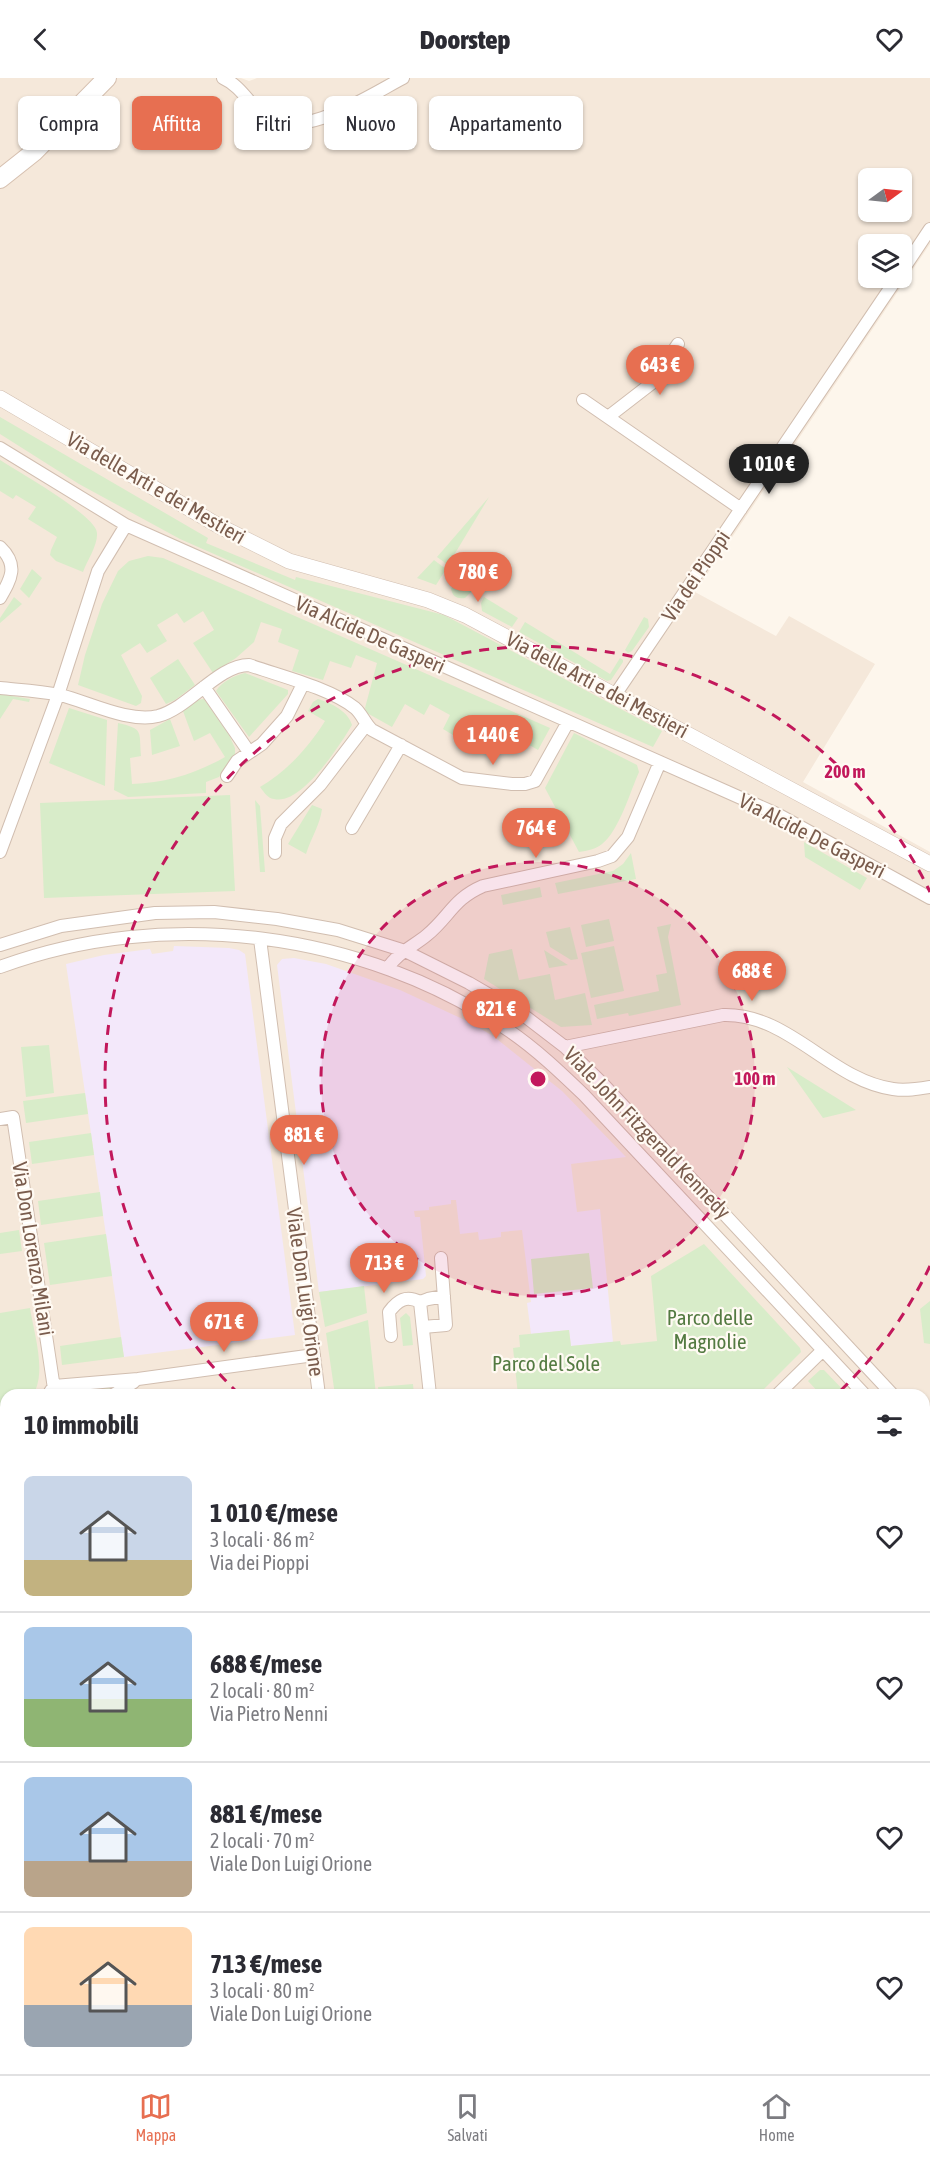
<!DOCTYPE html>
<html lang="it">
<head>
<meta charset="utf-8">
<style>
  :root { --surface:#fff; --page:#f2f2f3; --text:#2b2b33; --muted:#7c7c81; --line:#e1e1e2; --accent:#e76f51 }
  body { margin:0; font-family:"Asap Condensed",sans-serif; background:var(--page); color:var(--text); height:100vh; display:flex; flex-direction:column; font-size:22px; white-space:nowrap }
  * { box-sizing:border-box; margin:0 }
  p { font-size:20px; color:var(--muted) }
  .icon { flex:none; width:33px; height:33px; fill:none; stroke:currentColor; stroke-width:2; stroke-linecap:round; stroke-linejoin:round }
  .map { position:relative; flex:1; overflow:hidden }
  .panel { position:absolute; left:0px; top:1311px; width:930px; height:686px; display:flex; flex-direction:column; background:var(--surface); border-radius:18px 18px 0 0; box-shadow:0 2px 4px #0004 }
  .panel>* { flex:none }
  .top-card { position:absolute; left:18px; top:18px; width:600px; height:54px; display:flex; gap:12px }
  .needle { width:39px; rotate:75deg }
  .buttons { position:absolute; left:858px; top:90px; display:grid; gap:12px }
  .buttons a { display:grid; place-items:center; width:54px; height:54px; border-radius:9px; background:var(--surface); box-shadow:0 2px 4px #0004; font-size:30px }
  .price { position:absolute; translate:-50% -51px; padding:0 14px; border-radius:21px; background:var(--accent); color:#fff; font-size:20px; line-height:39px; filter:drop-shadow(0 2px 3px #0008) }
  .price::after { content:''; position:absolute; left:50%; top:36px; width:18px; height:14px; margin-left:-9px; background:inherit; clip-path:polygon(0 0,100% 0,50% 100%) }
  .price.active { background:#222; color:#fff }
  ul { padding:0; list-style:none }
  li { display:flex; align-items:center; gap:18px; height:150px; padding:0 24px }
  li+li { border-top:2px solid var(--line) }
  li span { display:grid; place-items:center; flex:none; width:168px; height:120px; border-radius:9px; color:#555 }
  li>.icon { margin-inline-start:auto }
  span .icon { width:72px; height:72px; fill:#fffc; stroke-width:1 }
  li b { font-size:26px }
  h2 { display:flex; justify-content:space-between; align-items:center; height:72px; padding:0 24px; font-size:26px }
  .chip { padding:0 21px; border-radius:9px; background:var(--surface); box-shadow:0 2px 4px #0004; font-size:21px; line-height:54px }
  .chip.active { background:var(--accent); color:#fff }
  header { display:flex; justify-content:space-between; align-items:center; height:78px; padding:0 24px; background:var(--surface); font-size:27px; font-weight:800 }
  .menu { display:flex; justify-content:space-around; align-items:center; height:84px; border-top:2px solid var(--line); background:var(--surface); font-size:16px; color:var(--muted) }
  .menu a { display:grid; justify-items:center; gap:3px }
  .menu .active { color:var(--accent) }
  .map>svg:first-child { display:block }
</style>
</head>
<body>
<header><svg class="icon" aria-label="back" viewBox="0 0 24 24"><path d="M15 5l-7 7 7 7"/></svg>Doorstep<svg class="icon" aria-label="heart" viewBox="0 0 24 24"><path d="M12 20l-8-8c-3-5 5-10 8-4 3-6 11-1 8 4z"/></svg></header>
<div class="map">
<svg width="930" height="1996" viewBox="0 0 930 1996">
  <rect width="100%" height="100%" fill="#fdf6ec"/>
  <path fill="#f5e8da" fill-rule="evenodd" d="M0,0H241L249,3L257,0H930V166L695,514L776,558L789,538L875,586L803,704L930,774V1996H0ZM868,100H902V134H868ZM868,166H902V200H868ZM6,1317H924V1990H6Z"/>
  <path fill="#f3e8fa" d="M174,868L229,870L239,872L245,876L295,1257L124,1279L66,886L104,877L150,871L152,876L173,873Z
    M294,880L326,886L400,912L469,944L493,958L562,1013L626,1079L571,1086L577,1134L600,1131L613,1264L571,1268L569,1252L531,1256L527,1225L531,1224L522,1152L501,1154V1159L479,1162L478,1154L460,1156L456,1122H451V1126L429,1129V1132L414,1133L415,1139H420L426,1198L423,1201L319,1214L277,887L282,881Z"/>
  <path fill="#d8ecc9" d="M0,339L208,460L206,465L295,502L296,499L444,537L662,653L653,669L180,461L79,406L0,356Z
    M0,382C17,393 97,438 97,455C98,467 87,483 83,494L56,483L50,477L51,472L57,459L28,441L36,429L16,417L13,421L0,413Z
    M489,419L448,487L437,479Z
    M148,478L163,480L550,650L538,672L519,661L512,672L492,660L489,664L469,653L463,663L443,651L450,637L430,626L424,637L405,626L392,649L367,635L365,630L377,585L356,577L351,590L330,583L323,602L292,593L299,572L278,564L282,551L261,544L254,564L236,580L213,595L193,565L214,552L203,533L184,545L177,535L157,547L167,563L147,575L140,565L121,577L142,618L141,625L136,628L78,607L85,577L102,526L118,493L129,483Z
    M434,482L446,491L436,507L417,500Z
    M32,491L42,500L29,520L20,511Z
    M456,501L473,512L465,520C457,521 453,519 451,511Z
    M14,519L22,526L0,545V540Z
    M484,519L518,540L512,549L482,533L481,525Z
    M644,539L648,541L649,549L632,573L628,575L625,572Z
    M525,544L610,596L620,580L623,582V584L611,602L607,603L519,554Z
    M178,581L195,607L175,622L166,626L150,600Z
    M245,595L288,612V616L249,659L216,613C221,604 235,597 245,595Z
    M0,616L30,621L29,624L13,621L0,641Z
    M204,621L229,657L235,670V676L219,699L206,704V715L128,719L114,712L118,645C144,651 139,653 141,678L130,680L132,706C166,705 195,696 225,679L210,655L194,663L183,633L197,622Z
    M318,621C331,625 348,633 352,647C340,667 301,728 274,721C267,720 264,714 260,709C287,693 308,670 325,643L308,633L313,624Z
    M69,630L107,642L105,708L49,685Z
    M170,641L180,668L152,677L150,652Z
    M574,655L637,687L639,694C630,714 619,753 602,766C596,771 587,773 579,774L545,710Z
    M230,717L235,813L44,820L40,725Z
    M255,722L260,728L265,794H260Z
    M312,727L322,731C320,747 311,760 306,776L288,766Z
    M804,764L867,800L860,812L805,779Z
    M631,775L636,801L558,816L555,805L613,793L623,786Z
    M540,809L542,819L503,827L501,817Z
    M609,841L614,863L586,869L581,847Z
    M671,846L668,859L681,927L629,938L628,935L597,941L594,927L659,913L656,897L667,895L657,849Z
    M570,849L578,881L571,882L550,869L546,854Z
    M614,868L624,913L591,920L581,875Z
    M512,871L519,902L550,896L555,922L585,915L592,947L561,949L484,901L489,876Z
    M544,872L568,887L549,890Z
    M49,967L54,1015L26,1019L21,969Z
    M787,989L856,1032L823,1040Z
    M85,1015L88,1036L26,1045L23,1023Z
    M91,1055L94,1077L32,1086L29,1064Z
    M100,1114L103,1138L41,1147L38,1123Z
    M19,1152L22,1173L0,1176V1155Z
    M106,1156L112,1198L50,1207L44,1165Z
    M704,1166L800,1270L801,1274L758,1317H518L513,1270L520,1269L519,1257L569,1252L571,1268L620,1263L621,1267L657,1263L651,1198Z
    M589,1175L593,1210L534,1216L531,1181Z
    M364,1208L367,1235L325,1249L319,1214Z
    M930,1223V1266L924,1265L920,1231Z
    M30,1230C34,1256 47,1294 33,1317H6V1334L0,1331V1235Z
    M406,1235L410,1239L413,1267L403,1268L400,1240Z
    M368,1242L376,1317H335L326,1255Z
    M121,1259L124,1279L62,1287L60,1268Z
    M820,1292H824L848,1317H821L808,1303Z
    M413,1306L414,1317H379L378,1309Z
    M114,1308L100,1317H70L69,1313Z
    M930,1421V1497H924V1422Z
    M0,1443L6,1446V1475L0,1472Z
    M930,1749V1854L924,1851V1775Z
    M520,1991V1990L692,1991L690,1996H521Z"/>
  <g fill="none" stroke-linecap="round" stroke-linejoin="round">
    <defs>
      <path id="minor" d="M223,0C241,8 249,26 263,37C298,66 370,17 403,0
        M902,193L930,151
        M583,322L741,431
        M608,339L652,305L678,266
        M0,370L126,447
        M0,469C19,487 11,501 0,520
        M204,609L249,674
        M0,610C20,612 40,613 60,617C89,624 128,645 158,638C189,630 218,587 249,587C280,598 330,610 355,630C362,636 365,646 372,652L462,700L512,706H525L535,703L568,644
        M615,617L897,200
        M227,698L237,683L262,666L287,638L303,606
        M352,750L401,667
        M0,774L58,617L98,493L126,447L777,736L930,820
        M275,775V760L281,746L320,707L366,647
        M260,861L319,1317
        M0,867L61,848L155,835L214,834L277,841L338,852L405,873L469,905L522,936L565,969L603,1006L893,1317
        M0,889C165,828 362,853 508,952C536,971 560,994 584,1017L865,1317
        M388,890C397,875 414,868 427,857C450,838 453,821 483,808L598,783L612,778L628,759L660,684
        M565,969L723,937C789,935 830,1002 893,1011C906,1013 918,1011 930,1009
        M0,1041L13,1039L55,1317
        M420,1224L430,1317
        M423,1249L446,1247L441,1180
        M391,1258L389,1234C398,1222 406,1217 420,1224L428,1221L444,1218
        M50,1314L54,1308L138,1301L314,1277
        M113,1317L134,1304
        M777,1317L823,1272
        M0,1344L6,1343
        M924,1350L930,1357
        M0,1352L6,1355
        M924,1380L930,1386
        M924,1701L930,1673
        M0,1815L6,1818"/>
      <path id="tertiary" d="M0,320L219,448L289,483L428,522L465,537L930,786
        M0,1570L6,1573
        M0,1600L6,1603
        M507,1990V1996
        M918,1990L928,1996
        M747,1996L759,1990"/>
      <path id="secondary" d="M0,101L34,74L107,0"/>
    </defs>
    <use href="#minor" stroke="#d1beb0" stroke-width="14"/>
    <use href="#tertiary" stroke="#d1beb0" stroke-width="16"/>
    <use href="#secondary" stroke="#d6c0b0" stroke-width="20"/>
    <use href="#minor" stroke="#fff" stroke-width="12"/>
    <use href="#tertiary" stroke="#fff" stroke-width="15"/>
    <use href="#secondary" stroke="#fff" stroke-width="18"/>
  </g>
  <circle cx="538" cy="1001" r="217" fill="#c2185b" fill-opacity=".12"/>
  <g fill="none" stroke="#c2185b" stroke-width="3" stroke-dasharray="10 8">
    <circle cx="538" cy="1001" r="217"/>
    <path d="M930 1188A434 434 0 0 1 837 1316M239 1316A434 434 0 1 1 930 814"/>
  </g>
  <g text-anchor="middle" stroke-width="4.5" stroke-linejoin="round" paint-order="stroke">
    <g font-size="21" fill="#7a5c4d" stroke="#fffaf3">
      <text transform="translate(156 410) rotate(30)" y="7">Via delle Arti e dei Mestieri</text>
      <text transform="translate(696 498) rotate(-56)" y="7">Via dei Pioppi</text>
      <text transform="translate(370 557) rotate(24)" y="7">Via Alcide De Gasperi</text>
      <text transform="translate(597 607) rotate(28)" y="7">Via delle Arti e dei Mestieri</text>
      <text transform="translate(812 758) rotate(27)" y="7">Via Alcide De Gasperi</text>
      <text transform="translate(647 1055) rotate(46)" y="7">Viale John Fitzgerald Kennedy</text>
      <text transform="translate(33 1171) rotate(81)" y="7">Via Don Lorenzo Milani</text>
      <text transform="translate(305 1214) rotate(82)" y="7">Viale Don Luigi Orione</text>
    </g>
    <g font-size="21" fill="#537a41" stroke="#fffaf3">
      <text x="710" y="1247">Parco delle<tspan x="710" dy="24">Magnolie</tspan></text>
      <text x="546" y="1293">Parco del Sole</text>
    </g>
  </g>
  <circle cx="538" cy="1001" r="9" fill="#c2185b" stroke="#fffaf3" stroke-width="3"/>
  <g font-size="18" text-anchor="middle" font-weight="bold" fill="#c2185b" stroke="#fffaf3" stroke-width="4.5" stroke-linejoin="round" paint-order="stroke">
    <text x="845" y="700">200 m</text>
    <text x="755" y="1007">100 m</text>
  </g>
</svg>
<div class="buttons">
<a><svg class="needle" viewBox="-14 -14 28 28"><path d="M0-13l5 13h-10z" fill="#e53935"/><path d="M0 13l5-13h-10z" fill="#7c7c81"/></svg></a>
<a><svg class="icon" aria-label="layers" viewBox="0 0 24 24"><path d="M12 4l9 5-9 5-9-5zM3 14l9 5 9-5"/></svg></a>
</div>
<b class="price" style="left:660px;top:318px">643 €</b>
<b class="price active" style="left:769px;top:417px">1 010 €</b>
<b class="price" style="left:478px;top:525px">780 €</b>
<b class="price" style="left:493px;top:688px">1 440 €</b>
<b class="price" style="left:536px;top:781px">764 €</b>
<b class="price" style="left:752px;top:924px">688 €</b>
<b class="price" style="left:496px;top:962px">821 €</b>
<b class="price" style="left:304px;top:1088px">881 €</b>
<b class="price" style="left:384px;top:1216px">713 €</b>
<b class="price" style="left:224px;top:1275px">671 €</b>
<div class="top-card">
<a class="chip">Compra</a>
<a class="chip active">Affitta</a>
<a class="chip">Filtri</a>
<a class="chip">Nuovo</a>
<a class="chip">Appartamento</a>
</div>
<section class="panel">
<h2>10 immobili<svg class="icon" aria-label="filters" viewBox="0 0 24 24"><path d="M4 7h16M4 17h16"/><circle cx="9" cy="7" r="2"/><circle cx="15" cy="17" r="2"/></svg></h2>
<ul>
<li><span style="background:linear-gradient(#c9d6e8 70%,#c2b280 0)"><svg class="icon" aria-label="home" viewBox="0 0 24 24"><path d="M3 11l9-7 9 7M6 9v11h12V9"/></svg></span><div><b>1 010 €/mese</b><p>3 locali · 86 m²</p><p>Via dei Pioppi</p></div><svg class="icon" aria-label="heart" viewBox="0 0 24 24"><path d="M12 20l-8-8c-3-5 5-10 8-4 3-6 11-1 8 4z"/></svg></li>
<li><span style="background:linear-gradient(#a9c7e8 60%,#8fb573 0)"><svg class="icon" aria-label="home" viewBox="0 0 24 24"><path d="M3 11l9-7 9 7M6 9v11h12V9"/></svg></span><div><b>688 €/mese</b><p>2 locali · 80 m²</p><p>Via Pietro Nenni</p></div><svg class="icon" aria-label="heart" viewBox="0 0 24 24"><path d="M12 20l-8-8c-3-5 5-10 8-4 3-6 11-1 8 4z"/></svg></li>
<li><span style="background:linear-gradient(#a9c7e8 70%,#b9a48a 0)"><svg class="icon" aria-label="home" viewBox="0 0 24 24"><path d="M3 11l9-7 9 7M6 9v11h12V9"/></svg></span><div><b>881 €/mese</b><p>2 locali · 70 m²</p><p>Viale Don Luigi Orione</p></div><svg class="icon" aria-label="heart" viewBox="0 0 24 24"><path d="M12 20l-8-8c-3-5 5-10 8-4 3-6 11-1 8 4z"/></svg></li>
<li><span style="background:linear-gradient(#ffd9b3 65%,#9aa5b1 0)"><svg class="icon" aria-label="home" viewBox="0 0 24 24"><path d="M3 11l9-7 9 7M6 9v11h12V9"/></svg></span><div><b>713 €/mese</b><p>3 locali · 80 m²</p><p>Viale Don Luigi Orione</p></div><svg class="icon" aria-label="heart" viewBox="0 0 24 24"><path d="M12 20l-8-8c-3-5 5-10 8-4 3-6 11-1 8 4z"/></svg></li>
</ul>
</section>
</div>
<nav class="menu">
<a class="active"><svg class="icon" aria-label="map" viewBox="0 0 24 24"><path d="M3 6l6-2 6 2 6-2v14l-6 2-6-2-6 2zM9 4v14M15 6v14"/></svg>Mappa</a>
<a><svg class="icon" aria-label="saved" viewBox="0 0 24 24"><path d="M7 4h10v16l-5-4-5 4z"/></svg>Salvati</a>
<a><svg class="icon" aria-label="home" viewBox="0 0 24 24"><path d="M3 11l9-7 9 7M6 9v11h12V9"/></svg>Home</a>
</nav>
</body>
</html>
